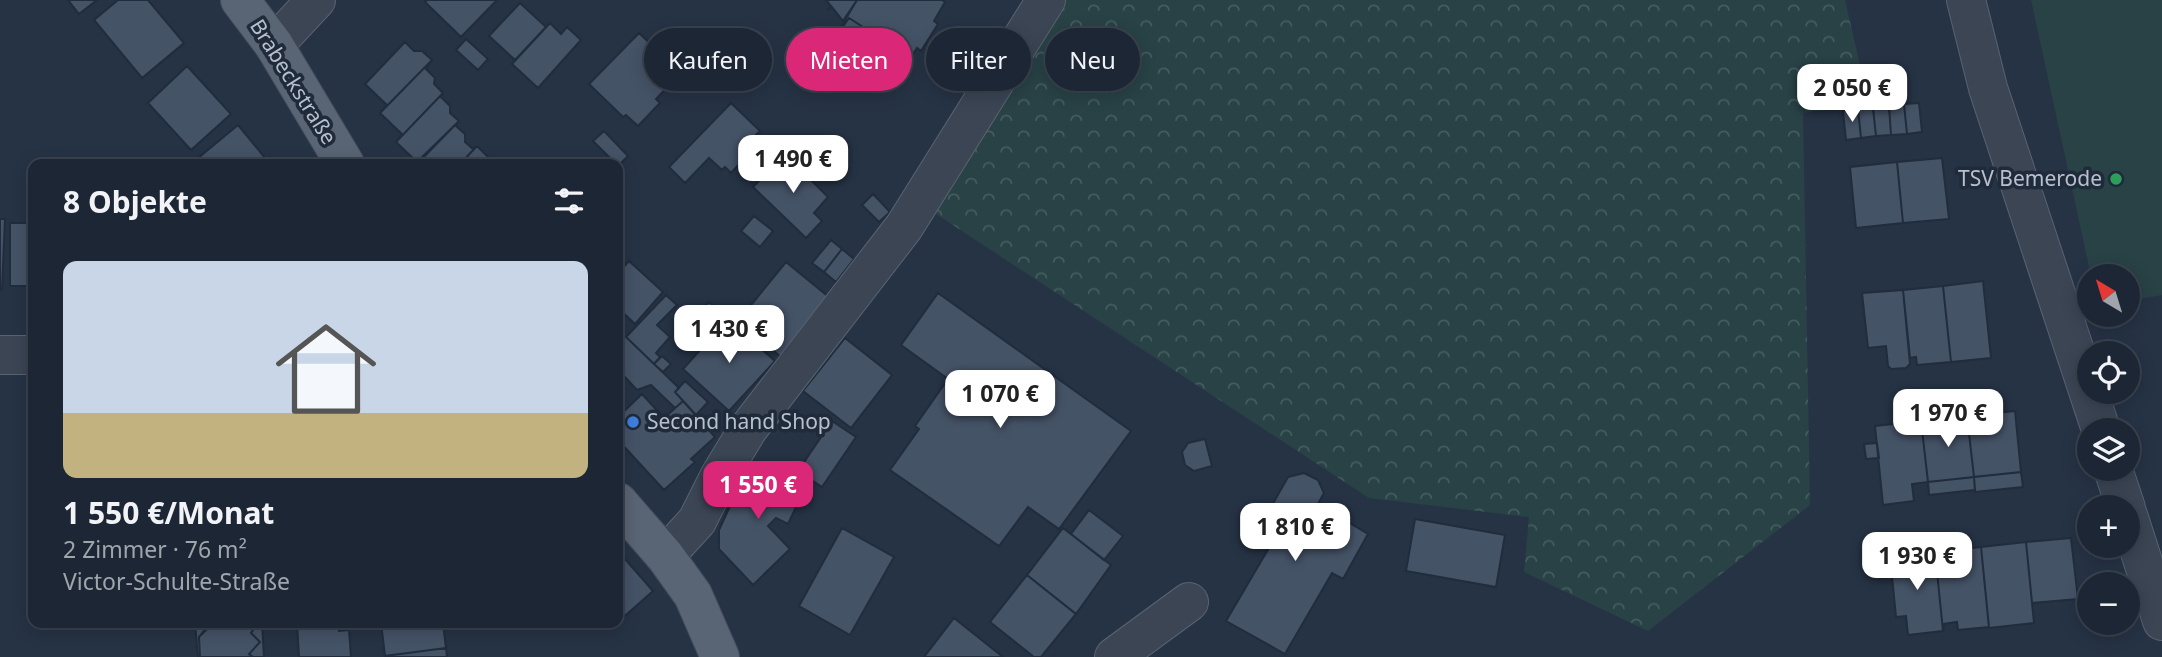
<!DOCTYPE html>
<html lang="de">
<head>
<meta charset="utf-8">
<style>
  :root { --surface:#1c2634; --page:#293240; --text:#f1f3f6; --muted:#a0a5ac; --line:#3a434f; --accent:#db2777 }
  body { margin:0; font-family:"Noto Sans",sans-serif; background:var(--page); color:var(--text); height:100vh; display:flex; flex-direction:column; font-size:26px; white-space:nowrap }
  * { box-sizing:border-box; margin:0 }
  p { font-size:23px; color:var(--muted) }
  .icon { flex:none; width:38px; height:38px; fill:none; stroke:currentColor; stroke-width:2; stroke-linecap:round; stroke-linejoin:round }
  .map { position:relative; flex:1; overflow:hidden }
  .details { position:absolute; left:28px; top:159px; width:595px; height:469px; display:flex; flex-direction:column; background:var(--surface); border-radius:14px; box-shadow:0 4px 18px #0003,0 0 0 2px var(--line) }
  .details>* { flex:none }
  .guide { position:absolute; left:644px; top:28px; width:665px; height:63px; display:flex; gap:14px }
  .needle { width:46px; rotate:322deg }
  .tools { position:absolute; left:2077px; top:264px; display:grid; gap:14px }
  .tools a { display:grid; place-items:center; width:63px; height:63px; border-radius:50%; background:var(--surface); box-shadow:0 4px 18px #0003,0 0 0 2px var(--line); font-size:35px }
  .price { position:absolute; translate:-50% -60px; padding:0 16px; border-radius:14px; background:#fff; color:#222; font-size:23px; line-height:46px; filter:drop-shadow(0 2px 4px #0008) }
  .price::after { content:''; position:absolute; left:50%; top:42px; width:21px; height:16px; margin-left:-10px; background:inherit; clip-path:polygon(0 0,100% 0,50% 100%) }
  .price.active { background:var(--accent); color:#fff }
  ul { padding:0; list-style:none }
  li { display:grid; align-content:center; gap:14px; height:371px; padding:0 35px }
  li+li { border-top:2px solid var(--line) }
  li span { display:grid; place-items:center; height:217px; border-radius:14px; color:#555 }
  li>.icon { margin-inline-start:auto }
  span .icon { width:126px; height:126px; fill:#fffc; stroke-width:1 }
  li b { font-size:30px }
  h2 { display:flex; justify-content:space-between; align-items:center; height:84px; padding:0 35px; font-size:30px }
  .pill { padding:0 24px; border-radius:32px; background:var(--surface); box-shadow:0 4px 18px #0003,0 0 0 2px var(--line); font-size:24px; line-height:63px }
  .pill.active { background:var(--accent); color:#fff }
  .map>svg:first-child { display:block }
</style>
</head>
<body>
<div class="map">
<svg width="2162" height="657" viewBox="0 0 2162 657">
  <defs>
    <pattern id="park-crowns" width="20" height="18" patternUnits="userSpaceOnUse" patternTransform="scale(1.75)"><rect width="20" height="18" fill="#284246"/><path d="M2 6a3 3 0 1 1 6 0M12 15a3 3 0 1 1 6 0" fill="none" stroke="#455c60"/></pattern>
  </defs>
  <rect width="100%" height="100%" fill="#263345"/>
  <path fill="#284246" d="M2031,0H2162V295L2128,301V276H2091Z"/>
  <path fill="url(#park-crowns)" d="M1031,0H1845L1869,104L1803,113L1810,505L1648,631L1524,572L1529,517L1369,498L904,193Z"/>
  <path fill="#455367" stroke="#212c3c" stroke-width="2" d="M68,0H97L79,14Z
    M118,0H148L184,43L142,78L94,20Z
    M427,0H497L461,37L425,2Z
    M826,0H857L843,21L832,7L827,10L831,6Z
    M857,0H942L945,2L934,21L938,24L921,51L917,48L905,67L903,65L909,56L895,47L889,57L880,51L878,45L873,41L865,42L857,37L863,27L849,18L842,28L841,27Z
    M520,3L546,27L515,60L489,36Z
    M849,18L863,27L857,37L842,28Z
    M550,23L561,34L567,27L581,40L538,88L512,64Z
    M639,33L681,73L656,99L660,103L638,126L626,115L623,117L589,84Z
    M466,39L488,59L478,70L456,50Z
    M405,42L414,51H422L432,60L380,113L387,105L365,84Z
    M895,47L909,56L903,65L889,57Z
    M432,60L426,69L435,78L434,84L443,93L396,142L402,134L380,113Z
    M187,66L231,114L191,150L148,103Z
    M1842,80L1843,106L1809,109L1806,83Z
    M443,93L441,97L450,106V113L459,121L415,164L417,162L396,142Z
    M731,103L760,131L752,139L758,144L731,173L725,167L722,170L709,158L685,183L669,167Z
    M1919,103L1922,132L1907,134L1904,104Z
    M1904,104L1907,134L1891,135L1889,106Z
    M1889,106L1891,135L1876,136L1873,108Z
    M1873,108L1876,136L1861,138L1858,109Z
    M1858,109L1861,138L1846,140L1843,111Z
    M459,121L456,126L465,134V142L473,149L477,146L460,164H417Z
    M238,125L270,164H201L197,159Z
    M604,131L628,156L618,166L593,141Z
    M477,146L489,158L490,164H460Z
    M785,154L828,197L814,213L822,221L806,238L753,187Z
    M1942,158L1949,219L1903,223L1897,162Z
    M1897,162L1903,223L1856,228L1850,167Z
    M873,194L890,212L879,222L862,205Z
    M754,216L773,231L760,247L741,231Z
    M0,219H5L2,290H0Z
    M10,223H33V286H10Z
    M831,240L842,249L824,272L812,263Z
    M842,249L854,259L836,282L824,272Z
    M629,261L663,292L635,324L618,308V273Z
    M786,262L830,298L781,357L738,321Z
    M1983,281L1991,358L1951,362L1943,286Z
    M1943,286L1951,362L1917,365L1916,357L1910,358L1903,290Z
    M1903,290L1910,364L1906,368L1891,369L1888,366L1886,346L1868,348L1862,293Z
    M938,293L1131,431L1059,529L1028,507L999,546L890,470L919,429L915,426L948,379L901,345Z
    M666,295L677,305L657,325L670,337L656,353L660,357L654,364L626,337Z
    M709,302L728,319L709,339L690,322Z
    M728,319L775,361L729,411L683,369Z
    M690,322L709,339L701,348L682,332Z
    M625,336L679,388L675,392L683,401L675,408L651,385L637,390L624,376H618V344Z
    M845,338L892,375L851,428L803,391Z
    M662,356L671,364L663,372L654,364Z
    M685,381L708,402L696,415L675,392Z
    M33,391V469H31L28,392Z
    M642,394L664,418L683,401L715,437L691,459L695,462L664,490L618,440V417Z
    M2015,411L2021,472L1974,477L1967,416Z
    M1967,416L1974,477L1928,482L1921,421Z
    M832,421L856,437L822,487L798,471Z
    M1921,421L1928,482L1912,484L1914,501L1883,505L1875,426Z
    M1205,439L1212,466L1194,471L1185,465L1182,452L1188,443Z
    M1877,443L1879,458L1866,459L1864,444Z
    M751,461L806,486L788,524L776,518L768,526L790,549L753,585L719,549V530Z
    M2021,472L2023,487L1975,492L1974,477Z
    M1304,473L1318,480L1324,493L1318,504L1368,534L1343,579L1332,573L1285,654L1226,621L1270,546L1254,537L1288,477Z
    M1974,477L1975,490L1929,495L1928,482Z
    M1089,510L1123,536L1104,560L1071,534Z
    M1415,519L1505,535L1496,587L1406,571Z
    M842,528L894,557L850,635L799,606Z
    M1063,528L1111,565L1076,614L1027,575Z
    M2071,538L2078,599L2032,603L2026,542Z
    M2026,542L2034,623L1989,628L1981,547Z
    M1981,547L1989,627L1958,630L1957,622L1944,624L1943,631L1935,552Z
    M618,551L653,591L618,622Z
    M1935,552L1943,631L1908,635L1906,616L1896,617L1890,556Z
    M1027,575L1076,614L1041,657H1034L990,622Z
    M954,618L1003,657H924Z
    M195,623L212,624L199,637L200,657H198Z
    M210,623H258L251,633L260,642L249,654L253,657H200L199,637Z
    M258,623H262L264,657H253L249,654L260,642L251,633Z
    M297,623H339V631L349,630L351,657H299Z
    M381,623H443L446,648L385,656Z
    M446,648L447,657H385V656Z"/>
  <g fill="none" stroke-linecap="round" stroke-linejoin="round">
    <defs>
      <path id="minor" d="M1966,0L1988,88L2101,430
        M274,45L316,0
        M0,355H33
        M2113,469L2126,508
        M2128,515L2162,621
        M665,556L697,521L719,477L748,429L904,227L1046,0
        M1114,657L1189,602"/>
      <path id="major" d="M240,0L274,45L345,164
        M618,502L665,556L693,595L720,657"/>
    </defs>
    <use href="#minor" stroke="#596372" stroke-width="40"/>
    <use href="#major" stroke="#444e5e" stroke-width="40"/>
    <use href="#minor" stroke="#3b4554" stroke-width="38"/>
    <use href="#major" stroke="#596474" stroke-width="38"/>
  </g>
  <circle fill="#2e9e5b" stroke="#1f2a3a" stroke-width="2.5" cx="2116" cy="179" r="7"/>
  <circle fill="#3f7fe0" stroke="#1f2a3a" stroke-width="2.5" cx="633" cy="422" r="7"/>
  <g text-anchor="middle" stroke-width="7" stroke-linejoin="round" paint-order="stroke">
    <g font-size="21" fill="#b8c0ce" stroke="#1f2a3a">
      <text transform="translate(293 82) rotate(58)" y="7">Brabeckstraße</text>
    </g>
    <g font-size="21" fill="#b8c0ce" stroke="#1f2a3a" text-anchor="end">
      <text x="2102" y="186">TSV Bemerode</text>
      <text x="647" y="429" text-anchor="start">Second hand Shop</text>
    </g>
  </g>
</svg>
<div class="tools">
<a><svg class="needle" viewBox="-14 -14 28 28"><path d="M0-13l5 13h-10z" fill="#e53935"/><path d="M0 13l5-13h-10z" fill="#a0a5ac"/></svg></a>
<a><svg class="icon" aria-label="locate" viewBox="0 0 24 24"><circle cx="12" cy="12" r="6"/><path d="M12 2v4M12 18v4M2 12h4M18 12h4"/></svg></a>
<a><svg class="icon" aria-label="layers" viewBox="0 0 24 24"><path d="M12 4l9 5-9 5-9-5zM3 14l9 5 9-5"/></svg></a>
<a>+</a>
<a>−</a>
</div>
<b class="price" style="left:1852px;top:124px">2 050 €</b>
<b class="price" style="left:793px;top:195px">1 490 €</b>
<b class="price" style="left:729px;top:365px">1 430 €</b>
<b class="price" style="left:1000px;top:430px">1 070 €</b>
<b class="price" style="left:1948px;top:449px">1 970 €</b>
<b class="price active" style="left:758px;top:521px">1 550 €</b>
<b class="price" style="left:1295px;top:563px">1 810 €</b>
<b class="price" style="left:1917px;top:592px">1 930 €</b>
<div class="guide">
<a class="pill">Kaufen</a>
<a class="pill active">Mieten</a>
<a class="pill">Filter</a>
<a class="pill">Neu</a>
</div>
<section class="details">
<h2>8 Objekte<svg class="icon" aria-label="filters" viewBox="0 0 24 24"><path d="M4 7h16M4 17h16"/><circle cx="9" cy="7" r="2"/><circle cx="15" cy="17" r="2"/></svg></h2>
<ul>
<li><span style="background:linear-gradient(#c9d6e8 70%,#c2b280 0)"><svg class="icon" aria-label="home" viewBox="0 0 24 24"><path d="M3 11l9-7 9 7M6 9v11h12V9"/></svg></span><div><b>1 550 €/Monat</b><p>2 Zimmer · 76 m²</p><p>Victor-Schulte-Straße</p></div></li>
</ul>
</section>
</div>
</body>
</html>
